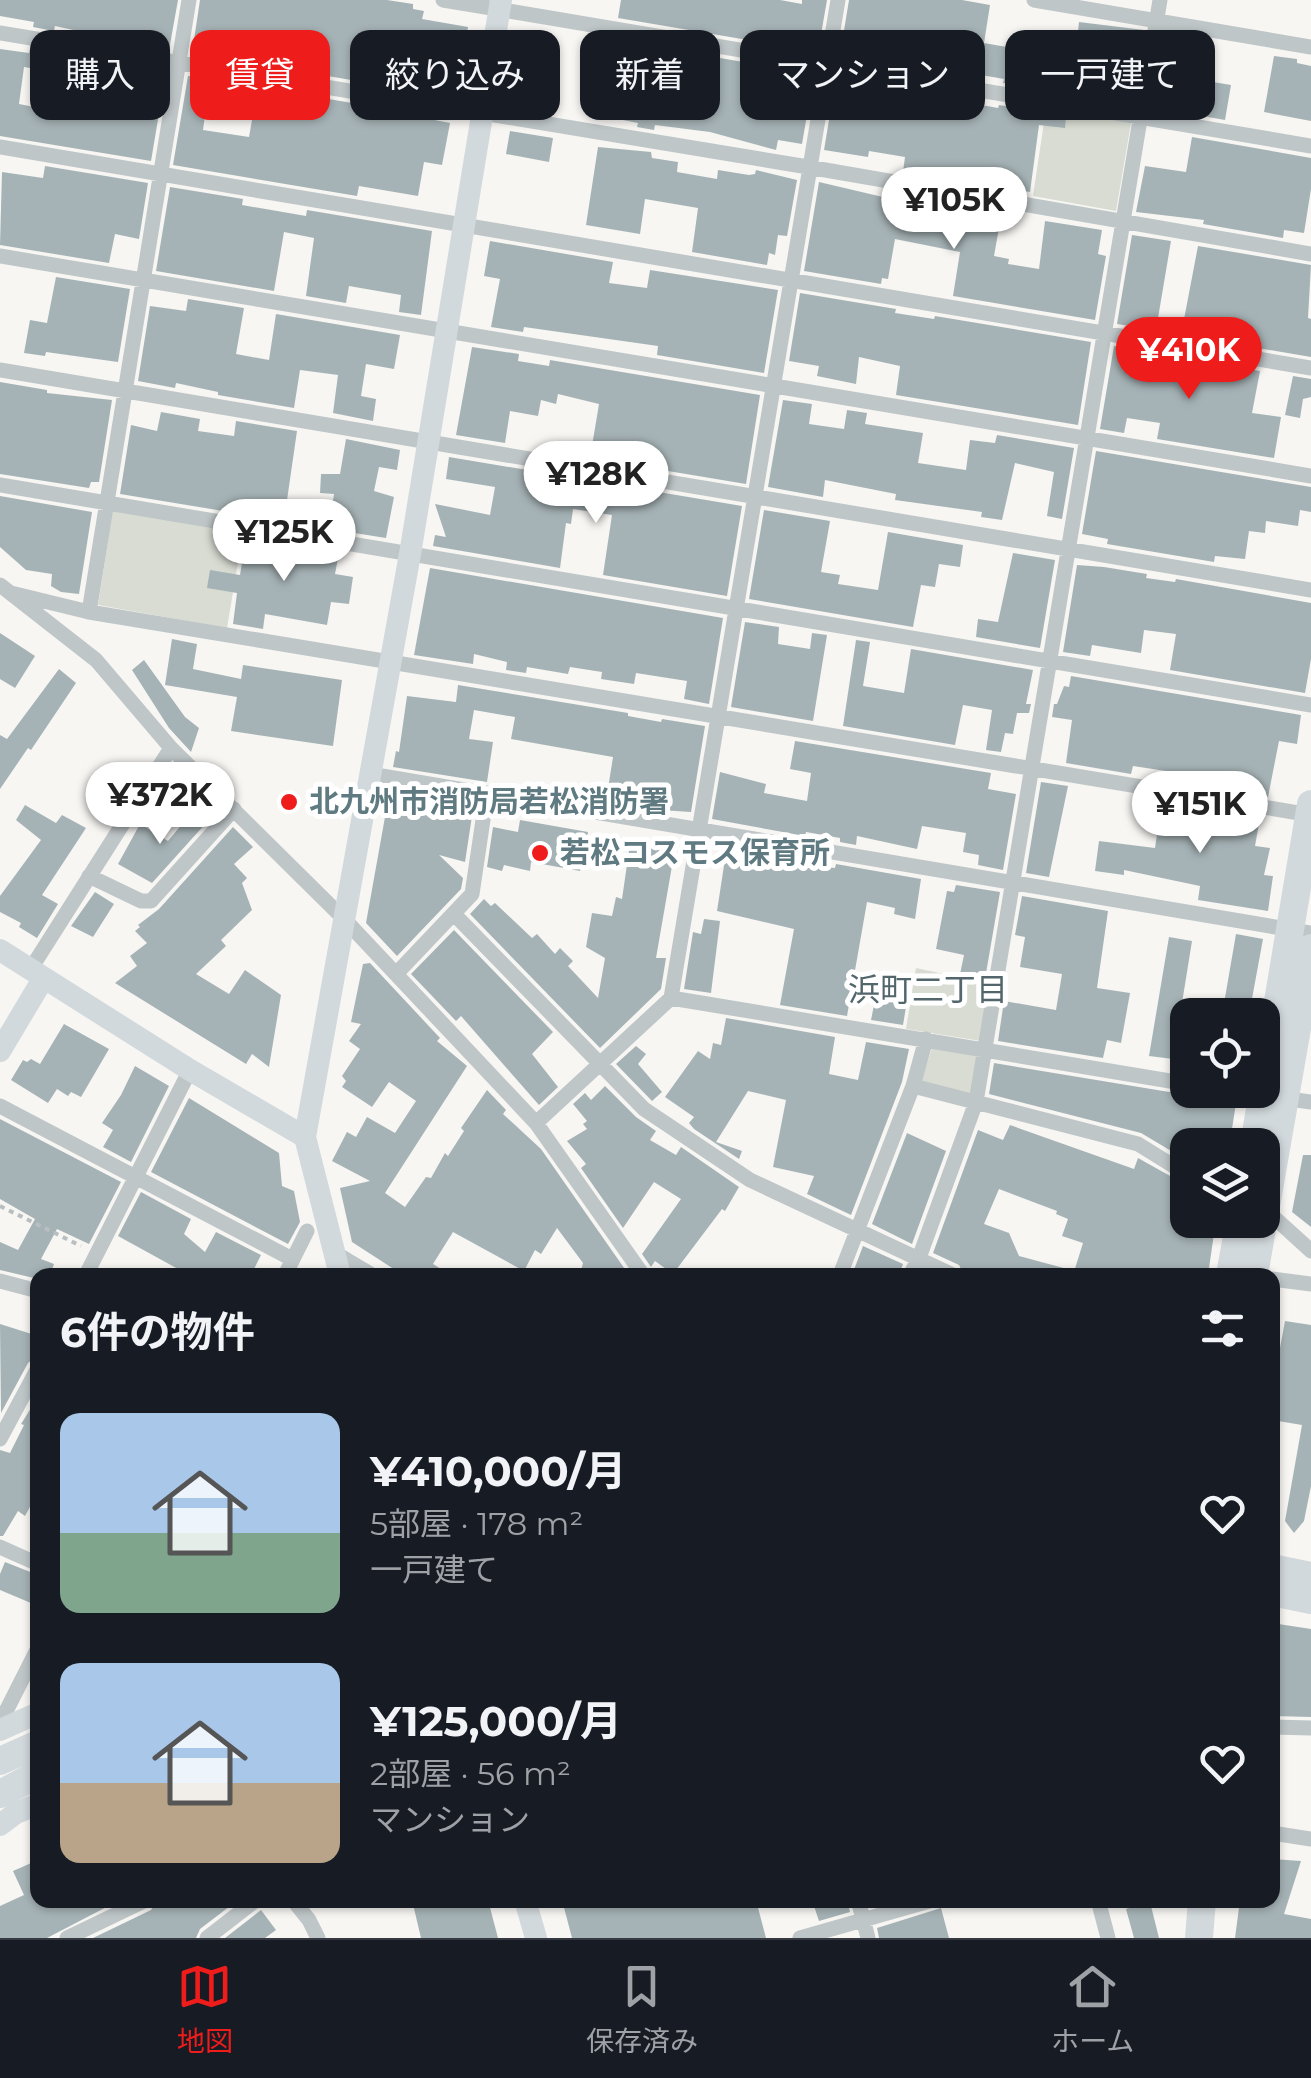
<!DOCTYPE html>
<html lang="ja">
<head>
<meta charset="utf-8">
<style>
  :root { --surface:#171b24; --page:#20242c; --text:#f1f3f6; --muted:#9ea1a6; --line:#363941; --accent:#ef1c1c }
  body { margin:0; font-family:Montserrat,"Noto Sans JP",sans-serif; background:var(--page); color:var(--text); height:100vh; display:flex; flex-direction:column; font-size:38px; white-space:nowrap }
  * { box-sizing:border-box; margin:0 }
  p { font-size:32px; color:var(--muted) }
  .icon { flex:none; width:55px; height:55px; fill:none; stroke:currentColor; stroke-width:2; stroke-linecap:round; stroke-linejoin:round }
  .map { position:relative; flex:1; overflow:hidden }
  .drawer { position:absolute; left:30px; top:1268px; width:1250px; height:640px; display:flex; flex-direction:column; background:var(--surface); border-radius:20px; box-shadow:0 2px 8px #0004 }
  .drawer>* { flex:none }
  .top-card { position:absolute; left:30px; top:30px; width:1252px; height:90px; display:flex; gap:20px }
  .buttons { position:absolute; left:1170px; top:998px; display:grid; gap:20px }
  .buttons a { display:grid; place-items:center; width:110px; height:110px; border-radius:20px; background:var(--surface); box-shadow:0 2px 8px #0004; font-size:50px }
  .price { position:absolute; translate:-50% -85px; padding:0 22px; border-radius:35px; background:#fff; color:#222; font-size:32px; line-height:65px; filter:drop-shadow(0 2px 5px #0008) }
  .price::after { content:''; position:absolute; left:50%; top:60px; width:30px; height:22px; margin-left:-15px; background:inherit; clip-path:polygon(0 0,100% 0,50% 100%) }
  .price.current { background:var(--accent); color:#fff }
  ul { padding:0; list-style:none }
  li { display:flex; align-items:center; gap:30px; height:250px; padding:0 30px }
  li span { display:grid; place-items:center; flex:none; width:280px; height:200px; border-radius:20px; color:#555 }
  li>.icon { margin-inline-start:auto }
  span .icon { width:120px; height:120px; fill:#fffc; stroke-width:1 }
  li b { font-size:42px }
  h2 { display:flex; justify-content:space-between; align-items:center; height:120px; padding:0 30px; font-size:42px }
  .chip { padding:0 35px; border-radius:20px; background:var(--surface); box-shadow:0 2px 8px #0004; font-size:35px; line-height:90px }
  .chip.current { background:var(--accent); color:#fff }
  .tabs { display:flex; justify-content:space-around; align-items:center; height:140px; border-top:2px solid var(--line); background:var(--surface); font-size:28px; color:var(--muted) }
  .tabs a { display:grid; justify-items:center; gap:5px }
  .tabs .current { color:var(--accent) }
  .map>svg:first-child { display:block }
</style>
</head>
<body>
<div class="map">
<svg width="1311" height="1938" viewBox="0 0 1311 1938">
  <rect width="100%" height="100%" fill="#f7f6f3"/>
  <path fill="#d8dcd2" d="M1046,109L1131,123L1116,211L1033,196Z
    M113,510L243,532L227,628L98,605Z
    M916,968L990,984L981,1041L906,1029Z
    M932,1048L978,1056L971,1095L921,1081Z"/>
  <path fill="#a6b3b6" fill-rule="evenodd" d="M0,0H178L169,50L64,28L55,26L54,31L33,27L34,22L0,16Z
    M200,0H387L413,4V9L424,11L422,19L468,27L464,53L416,44L408,89L391,86L393,73L365,69L363,82L192,53Z
    M621,0H780L802,4V0H827L818,52L618,18Z
    M849,0H962L990,5L984,43L1059,56L1062,38L1077,41L1079,22L1144,30L1135,78L1092,71L1088,97L1003,83L1004,79L964,72L963,76L840,55Z
    M1166,34L1212,42L1207,77L1160,69Z
    M608,39L814,74L802,144L778,140L776,150L710,132L655,125L654,130L637,127L638,123L598,115Z
    M528,40L546,44L536,94L518,90Z
    M0,49L29,53L30,49L50,53V55L166,72L151,161L0,136ZM24,67L59,73L55,111L19,104Z
    M1274,56L1297,59V63L1311,66V121L1264,112Z
    M188,76L216,80L212,101L207,100L203,130L249,137L258,87L405,112L404,114L450,123L442,165L424,162L418,196L359,186L357,196L173,165Z
    M836,78L998,108L999,105L1066,116L1065,128L1039,125L1030,192L903,172L905,157L869,151L868,157L824,150Z
    M1207,81L1231,85L1225,120L1202,116Z
    M510,131L553,138L549,162L506,154Z
    M1192,137L1311,158V189L1304,233L1284,230L1283,238L1203,224L1204,220L1136,212L1145,166L1186,172Z
    M598,147L651,152L652,158L678,162L677,172L717,179L718,170L749,175L755,174L756,170L797,180L787,236L778,235L775,255L769,253L767,265L692,252L698,208L645,199L640,234L586,225Z
    M45,166L148,183L139,239L115,234L109,263L0,245L2,172L43,178Z
    M819,182L887,198V194H899L945,202L941,219L999,228L994,256L1009,259L1008,264L1039,269L1045,221L1102,230L1098,254L1106,256L1095,320L953,296L960,252L895,239L888,279L882,278L881,284L804,271Z
    M170,187L243,199L242,205L306,216L307,210L432,231L421,315L399,312L401,295L349,286L346,303L306,296L314,238L284,232L274,291L156,271Z
    M1132,235L1171,241L1156,330L1117,324Z
    M490,241L613,262L609,283L647,288L650,270L778,290L764,373L657,355L658,346L524,327L523,332L491,327L500,279L484,276Z
    M1198,246L1311,265L1308,318L1311,319V357L1181,335Z
    M56,277L130,289L118,362L46,352L45,356L24,353L30,320L47,323Z
    M800,293L896,309L895,313L934,319L935,316L1091,342L1078,425L896,395L900,366L859,357L856,384L817,376L819,366L789,361Z
    M188,299L244,308L236,354L269,360L276,314L400,335L394,369L366,364L361,396L376,399L373,421L333,413L338,375L300,370L294,408L218,395V392L176,383L175,388L138,381L150,306L186,311Z
    M1114,346L1260,371L1252,413L1281,417L1274,458L1157,439L1160,423L1127,418L1124,433L1100,429Z
    M472,347L519,354L518,361L549,366L550,360L760,395L746,484L590,458L599,404L558,394L556,404L541,400L538,416L510,411L505,443L456,435Z
    M1293,376L1311,379V397L1303,399L1300,418L1285,415Z
    M0,382L47,390V393L112,400L99,482H91L89,488L0,474Z
    M783,400L812,404L809,424L844,429L847,410L867,413L865,424L923,433L918,463L966,470L970,440L995,443L997,435L1074,448L1062,519L1047,516L1054,472L1015,463L1002,520L981,517L982,512L895,500L896,494L825,480L823,497L768,487Z
    M161,412L200,419L198,431L234,436L236,421L297,431L284,521L120,494L131,425L157,431Z
    M346,439L400,450L397,470L379,467L374,491L394,497L386,538L329,529L334,494L320,493L321,474H340Z
    M1096,451L1311,487V512L1300,510L1298,526L1266,521L1265,533L1249,531L1245,559L1215,556L1214,562L1107,544L1108,539L1082,534Z
    M449,457L742,506L727,596L603,575L612,515L573,509L571,524L566,523L560,568L433,546L435,535L446,537L435,504L490,515L495,487L446,479Z
    M0,496L92,512L79,594L61,592L51,586L52,574L26,570L0,547Z
    M764,510L830,521L821,572L840,575L838,584L878,590L888,532L963,545L960,567L939,564L935,587L921,585L913,627L749,599Z
    M246,538L339,553L335,574L353,577L349,604L331,602L327,625L265,614L263,629L233,624L237,593L207,588L210,570L240,575Z
    M1013,553L1055,560L1040,648L976,637L978,619L998,622Z
    M1077,565L1104,567L1147,574L1146,578L1175,582L1176,579L1311,603V659L1305,693L1170,670L1176,634L1144,630L1141,653L1092,645L1090,656L1063,652Z
    M430,568L723,618L709,704L684,699L687,681L636,673L634,684L601,679L602,672L570,667L568,674L527,667L526,673L506,670L507,662L474,654L473,664L414,655Z
    M745,622L779,627L778,644L810,649L812,633L827,635L813,721L731,707Z
    M0,633L35,656L15,688L0,679Z
    M172,639L197,644L193,669L241,679L243,665L342,680L333,746L231,731L237,697L165,685Z
    M856,640L870,642L863,686L904,693L911,649L1033,670L1026,704H1031L1029,713H1017L1013,734L1005,733L1001,752L986,750L992,710L963,705L955,745L843,726Z
    M144,660L185,717L199,728L191,752L169,728L132,670Z
    M59,669L76,683L31,750L28,748L0,789V735L7,739Z
    M1071,676L1301,715L1297,744L1279,741L1268,797L1170,780L1165,778L1166,771L1133,766L1131,774L1066,763L1072,720L1052,717L1054,704H1057L1064,686L1069,687Z
    M458,685L628,713V716L661,722L662,719L705,726L691,812L645,809L646,802L607,795L613,757L511,739L515,717L474,710L469,739L493,742L487,782L393,767L396,751L399,752L407,696L456,702Z
    M795,741L991,773L988,789L1016,794L1003,870L978,865L979,855L963,852L966,833L922,826L917,849L857,836L856,845L840,842V838L806,832L805,836L712,819L720,772L766,784L764,793L807,801L811,773L790,769Z
    M1041,782L1068,786L1049,877L1026,873Z
    M390,789L426,795L424,809L461,815L462,801L474,803L465,862L439,855L463,878L461,889L397,956L366,923Z
    M1166,802L1260,818L1255,846L1270,848L1264,875L1273,876L1268,911L1198,900L1200,886L1124,870V875L1095,871L1099,841L1155,848L1159,821L1163,822Z
    M208,803L216,812L152,883L118,864L140,824L168,841L183,823L188,827Z
    M25,805L56,823L62,815L86,828L42,895L58,904L37,938L19,927L21,923L0,912V896L41,840L16,820Z
    M520,820L588,832L580,871L531,862L530,871L504,865L502,871L487,867L493,827L518,832Z
    M233,827L253,847L234,864L247,878L242,883L252,910L221,940L226,946L196,974L229,994L245,970L281,995L269,1067L252,1054L246,1064L115,983L137,966L130,956L147,943L135,931L140,927L138,925L159,909Z
    M631,837L676,843L656,958H666L661,989L600,1048L470,914L484,899L491,906L495,903L532,938L537,934L555,954L560,948L573,961L568,966L598,998L605,958L586,947L592,913L612,916L616,897L622,899Z
    M770,853L802,858L801,864L835,868L836,864L921,879L915,919L894,914L895,908L867,902L847,1016L780,1005L794,929L717,911L725,859L768,866Z
    M956,885L1000,892L985,979L960,974L964,955L936,949L947,891L954,892Z
    M95,892L114,904L93,937L71,926Z
    M1022,896L1108,911L1097,988L1130,993L1121,1043L1107,1040L1103,1058L998,1041L1004,1001L1056,1010L1062,974L1020,967L1025,937L1015,935Z
    M704,919L720,921L711,993L684,989L693,932L701,934Z
    M454,930L553,1032L532,1054L558,1087L539,1105L461,1016L456,1021L411,974Z
    M1236,934L1263,939L1249,1015H1222Z
    M1169,937L1192,941L1173,1059L1149,1056Z
    M370,963L440,1038L437,1041L467,1066L385,1193L405,1207L426,1177L431,1178L445,1153L448,1156L464,1131L461,1128L487,1090L506,1110L503,1114L541,1149L629,1275H580L583,1263L557,1228L541,1254L535,1250L524,1271L453,1232L433,1264L451,1275H403L352,1242L340,1188L370,1181L332,1161L347,1132L356,1137L367,1117L395,1133L416,1101L389,1082L372,1107L342,1087L346,1081L342,1076L360,1049L349,1041L361,1024L351,1022L363,964Z
    M878,985L909,989L903,1025L871,1020Z
    M726,1018L835,1037L829,1074L858,1080L866,1042L909,1049L902,1082L851,1215L807,1194L814,1176L773,1167L786,1100L748,1091L716,1142L742,1151L739,1159L694,1129L689,1123L694,1117L665,1097L698,1051L710,1059L713,1043L721,1045Z
    M64,1024L109,1049L81,1097L71,1092L68,1096L57,1089L48,1103L11,1080L23,1060L27,1062L31,1059L40,1064Z
    M636,1046L646,1054L638,1064L662,1092L652,1101L616,1064Z
    M994,1063L1236,1103L1230,1142L1228,1145H1188V1161L1141,1133L989,1094Z
    M135,1066L169,1086L131,1162L103,1147L113,1130L102,1123L121,1095Z
    M605,1086L636,1117L656,1131L650,1140L676,1155L681,1147L739,1187L725,1211L722,1209L673,1274L655,1261L651,1267L642,1254L681,1199L654,1182L623,1228L581,1168L586,1164L567,1141L587,1129L583,1124L587,1121L573,1104L585,1093L591,1100Z
    M189,1098L279,1153L282,1186L294,1191L300,1222L288,1244L151,1172Z
    M0,1119L121,1182L89,1244L57,1229L41,1259L54,1264L50,1275H38V1279L0,1270V1242L18,1250L35,1219L0,1199Z
    M1010,1125L1134,1169L1138,1158L1188,1186V1220H1216L1208,1275H1073L1083,1243L1062,1236L1068,1219L1056,1214L1057,1211L999,1189L984,1224L1009,1233L1019,1256L1071,1270V1275H964L959,1265L933,1253L978,1130L1003,1140Z
    M907,1133L946,1151L912,1244L872,1224Z
    M1303,1155H1311V1227L1292,1212Z
    M141,1192L191,1219L184,1234L205,1252L216,1232L261,1255L251,1275H175L178,1269L118,1236Z
    M863,1246L903,1264L899,1275H852Z
    M1285,1321L1311,1325V1486L1304,1521L1294,1533L1285,1521L1302,1425L1272,1420V1391Z
    M0,1324L38,1336V1355L28,1363L1,1413Z
    M38,1397V1492L25,1516L18,1511L3,1536H0V1450L10,1453L24,1425L21,1424Z
    M5,1562L38,1575V1606L0,1590V1574Z
    M1272,1623L1311,1629V1717L1272,1716Z
    M1272,1859L1301,1861L1284,1914L1311,1919V1938H1235L1240,1900H1272Z
    M38,1860V1900H120L47,1938H0V1906L24,1895L13,1871Z
    M157,1900H238L200,1929L196,1938H93L151,1910Z
    M412,1900H488L498,1938H421Z
    M562,1900H756L766,1938H572Z
    M812,1900H847L850,1912L819,1921Z
    M1150,1902L1159,1938H1134L1126,1909Z
    M941,1908L949,1938H879L877,1928Z
    M261,1910L276,1930L265,1938H225Z"/>
  <g fill="none" stroke-linecap="round" stroke-linejoin="round">
    <path stroke="#b9bec0" stroke-width="4" stroke-dasharray="5 5" stroke-linecap="butt" d="M0,1206L81,1246"/>
    <path stroke="#bfc6c8" stroke-width="15" d="M443,0L1311,146
      M1034,0L1311,47
      M0,33L808,167L1311,254
      M0,147L1311,368
      M0,256L1311,476
      M0,370L1311,590
      M0,485L1311,705
      M0,585L96,660L171,748L345,920L536,1123L643,1275
      M11,593L89,612L1311,815
      M89,612L189,0
      M370,774L1311,933
      M89,876L141,901H151L234,809
      M454,914L644,1109L750,1180L953,1275
      M30,970L171,748
      M396,974L472,894L487,793
      M671,998L1188,1084
      M913,1086L1138,1144L1188,1175
      M1223,1090L1311,1102
      M0,1106L292,1259
      M536,1123L671,998L838,0
      M1267,1211L1311,1251
      M335,1253L372,1275
      M86,1275L190,1070
      M285,1275L307,1231
      M840,1275L913,1086L926,1039
      M910,1275L919,1258L976,1102L1160,0
      M1272,1279L1311,1284
      M0,1281L38,1291
      M0,1439L38,1368
      M0,1547L38,1564
      M0,1723L38,1648
      M1272,1727L1311,1728
      M1272,1833L1311,1839
      M293,1900L309,1920L318,1938
      M858,1900L868,1938
      M1098,1900L1108,1938
      M67,1938L146,1900
      M207,1938L256,1900
      M800,1938L933,1900"/>
    <path stroke="#d2d9dc" stroke-width="22" d="M0,950L190,1070L305,1137
      M0,1051L43,979
      M340,1275L305,1137L410,554L501,0
      M0,1730L38,1713
      M0,1825L16,1813L38,1804
      M525,1900L536,1938"/>
    <path stroke="#d2d9dc" stroke-width="28" d="M1254,1145L1311,804
      M1230,1275L1240,1220
      M1254,1275L1311,948
      M1272,1568L1311,1576
      M1272,1592L1311,1600
      M0,1761L38,1744
      M0,1794L38,1774
      M1199,1938L1202,1900"/>
  </g>
  <g fill="#ef1c1c" stroke="#fff" stroke-width="4">
    <circle cx="289" cy="802" r="10"/>
    <circle cx="540" cy="853" r="10"/>
  </g>
  <g text-anchor="middle" stroke-width="10" stroke-linejoin="round" paint-order="stroke">
    <g font-size="30" font-weight="bold" fill="#607a81" stroke="#fff" text-anchor="start">
      <text x="309" y="812">北九州市消防局若松消防署</text>
      <text x="560" y="863">若松コスモス保育所</text>
    </g>
    <g font-size="32" fill="#52666b" stroke="#fff">
      <text x="928" y="1001">浜町二丁目</text>
    </g>
  </g>
</svg>
<div class="buttons">
<a><svg class="icon" aria-label="locate" viewBox="0 0 24 24"><circle cx="12" cy="12" r="6"/><path d="M12 2v4M12 18v4M2 12h4M18 12h4"/></svg></a>
<a><svg class="icon" aria-label="layers" viewBox="0 0 24 24"><path d="M12 4l9 5-9 5-9-5zM3 14l9 5 9-5"/></svg></a>
</div>
<b class="price" style="left:954px;top:252px">¥105K</b>
<b class="price current" style="left:1189px;top:402px">¥410K</b>
<b class="price" style="left:596px;top:526px">¥128K</b>
<b class="price" style="left:284px;top:584px">¥125K</b>
<b class="price" style="left:160px;top:847px">¥372K</b>
<b class="price" style="left:1200px;top:856px">¥151K</b>
<div class="top-card">
<a class="chip">購入</a>
<a class="chip current">賃貸</a>
<a class="chip">絞り込み</a>
<a class="chip">新着</a>
<a class="chip">マンション</a>
<a class="chip">一戸建て</a>
</div>
<section class="drawer">
<h2>6件の物件<svg class="icon" aria-label="filters" viewBox="0 0 24 24"><path d="M4 7h16M4 17h16"/><circle cx="9" cy="7" r="2"/><circle cx="15" cy="17" r="2"/></svg></h2>
<ul>
<li><span style="background:linear-gradient(#a9c7e8 60%,#7fa58c 0)"><svg class="icon" aria-label="home" viewBox="0 0 24 24"><path d="M3 11l9-7 9 7M6 9v11h12V9"/></svg></span><div><b>¥410,000/月</b><p>5部屋 · 178 m²</p><p>一戸建て</p></div><svg class="icon" aria-label="heart" viewBox="0 0 24 24"><path d="M12 20l-8-8c-3-5 5-10 8-4 3-6 11-1 8 4z"/></svg></li>
<li><span style="background:linear-gradient(#a9c7e8 60%,#b9a48a 0)"><svg class="icon" aria-label="home" viewBox="0 0 24 24"><path d="M3 11l9-7 9 7M6 9v11h12V9"/></svg></span><div><b>¥125,000/月</b><p>2部屋 · 56 m²</p><p>マンション</p></div><svg class="icon" aria-label="heart" viewBox="0 0 24 24"><path d="M12 20l-8-8c-3-5 5-10 8-4 3-6 11-1 8 4z"/></svg></li>
</ul>
</section>
</div>
<nav class="tabs">
<a class="current"><svg class="icon" aria-label="map" viewBox="0 0 24 24"><path d="M3 6l6-2 6 2 6-2v14l-6 2-6-2-6 2zM9 4v14M15 6v14"/></svg>地図</a>
<a><svg class="icon" aria-label="saved" viewBox="0 0 24 24"><path d="M7 4h10v16l-5-4-5 4z"/></svg>保存済み</a>
<a><svg class="icon" aria-label="home" viewBox="0 0 24 24"><path d="M3 11l9-7 9 7M6 9v11h12V9"/></svg>ホーム</a>
</nav>
</body>
</html>
